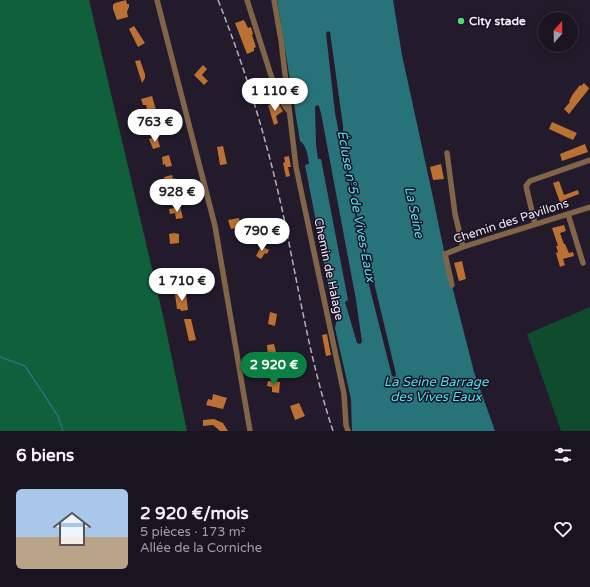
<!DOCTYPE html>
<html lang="fr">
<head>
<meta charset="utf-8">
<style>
  :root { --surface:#1a1421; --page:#27212e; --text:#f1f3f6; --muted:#9f9ea5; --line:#38333f; --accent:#0b8043 }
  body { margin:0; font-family:"Varela Round",sans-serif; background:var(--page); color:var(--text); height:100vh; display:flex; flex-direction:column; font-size:15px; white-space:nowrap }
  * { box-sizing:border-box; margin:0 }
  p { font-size:13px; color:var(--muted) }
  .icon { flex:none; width:22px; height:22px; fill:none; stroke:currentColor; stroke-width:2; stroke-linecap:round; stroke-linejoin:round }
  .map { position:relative; height:431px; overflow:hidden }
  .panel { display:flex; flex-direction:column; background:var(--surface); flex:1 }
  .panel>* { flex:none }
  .needle { width:26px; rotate:20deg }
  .fabs { position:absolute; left:538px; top:12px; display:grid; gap:8px }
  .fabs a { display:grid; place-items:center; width:40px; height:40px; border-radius:50%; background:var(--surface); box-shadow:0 2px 10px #0003,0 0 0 1px var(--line); font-size:20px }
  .price { position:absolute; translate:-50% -34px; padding:0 9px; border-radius:14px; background:#fff; color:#222; font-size:13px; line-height:26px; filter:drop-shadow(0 1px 2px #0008) }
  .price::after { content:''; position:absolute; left:50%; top:24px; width:12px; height:9px; margin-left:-6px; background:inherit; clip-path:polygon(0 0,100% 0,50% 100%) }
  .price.selected { background:var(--accent); color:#fff }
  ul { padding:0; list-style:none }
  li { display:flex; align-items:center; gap:12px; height:100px; padding:0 16px }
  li+li { border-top:1px solid var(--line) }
  li span { display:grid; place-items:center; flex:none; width:112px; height:80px; border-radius:6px; color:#555 }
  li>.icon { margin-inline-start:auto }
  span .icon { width:48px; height:48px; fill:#fffc; stroke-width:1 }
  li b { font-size:17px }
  h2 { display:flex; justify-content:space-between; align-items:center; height:48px; padding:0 16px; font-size:17px }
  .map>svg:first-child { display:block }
</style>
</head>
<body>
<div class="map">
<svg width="590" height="431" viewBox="0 0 590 431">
  <rect width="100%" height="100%" fill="#231a2c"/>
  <path fill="#0f4c2e" d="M590,307V431H561L527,334Z"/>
  <path fill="#0f603b" d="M0,0H89L164,320L187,431H0Z"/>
  <path fill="#287379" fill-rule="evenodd" d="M277,0H393L402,55L434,202L447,266L474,372L495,431H352L351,399L335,328L338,314L335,303L332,304L305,165L309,164C308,156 307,146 300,141ZM328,31L330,32L343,126V142L365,257L372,274L396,374L395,377L392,376L370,289L335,113L326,33ZM317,105L319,106L321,113L356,300L362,342L360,344L357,343L345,302L348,300L321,159H318L316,145L315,107Z"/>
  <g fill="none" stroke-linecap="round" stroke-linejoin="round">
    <path stroke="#287379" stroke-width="1.5" d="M0,357L25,366L58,416L63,431"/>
  </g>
  <path fill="#bc7134" d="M126,0L127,4H129V7L127,12L128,17L117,20L113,9V5L115,3Z
    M244,20L248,28L251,27L253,34L252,35L256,47L254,48V51L247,54L235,23Z
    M134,26L145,43L138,47L129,29Z
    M140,60L145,74V78L142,83L135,61Z
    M203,65L207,69L202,75L208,81L204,85L194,75Z
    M584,83L589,88L588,90L569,114L564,109L570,102L569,101L573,94L580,85L581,86Z
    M152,96L156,110L148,113L146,105H143L141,99Z
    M278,103L283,111L276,116L278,123L274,125L268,105L271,104L272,106Z
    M552,122L577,133L573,140L549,129Z
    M157,136L160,147L153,149L149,139Z
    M585,144L588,152L562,161L560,154Z
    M223,146L227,164L220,165L217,147Z
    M169,155L172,166L166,167L165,164L163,165L162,157Z
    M289,156L291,167H288L290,176L286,177L283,163L285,162L284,157Z
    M441,164L444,179L433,180L430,167Z
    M172,175L173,179L175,178L176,185L168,187L167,180L165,181L164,177Z
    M559,181L564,195L578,190L579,194L566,199L568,203L561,205L553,183Z
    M180,207L183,218L176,219L175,213L170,214L169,209Z
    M239,218L241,227L231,229L228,220Z
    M564,225L566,231L560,233L564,244H565L569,253L573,252L574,256L563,259L565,265L560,267L556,253L558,252L556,246H558L552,228Z
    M174,233L179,234V243L170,244L169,234Z
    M261,246L269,250L267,254L265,253L261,259L256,256Z
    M462,261L466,279L459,281L454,263Z
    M180,293V295L186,294L188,310L181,311L180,309H177L175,294Z
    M270,312L277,314L275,326L268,324Z
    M184,319H191L196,340L189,341Z
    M327,334L331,355L326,356L322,335Z
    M274,344L277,356L268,357L267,345Z
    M268,381L280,382L279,393L272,392V387L267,386Z
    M213,394L227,398L223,409L206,405L208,399L212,400Z
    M299,403L305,416L295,420L290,406Z
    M214,419L223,423L228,431H220L213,425L203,426V420Z"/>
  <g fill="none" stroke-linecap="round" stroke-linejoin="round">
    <path stroke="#806549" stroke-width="5.5" d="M157,0L215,226L250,431
      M247,0L275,88L282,102L288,110
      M274,0L281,40L296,167L344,394L346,425L348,431
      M447,153L455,214L463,247
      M568,214L583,263
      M535,224L526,186L530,181L590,160
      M452,285L445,254L463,247L590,207"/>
    <path stroke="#b4aebd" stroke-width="1.5" stroke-dasharray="6 3" stroke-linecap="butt" d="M218,0C245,68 266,137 282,209C298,284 309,358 333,431"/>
  </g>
  <circle fill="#52d673" stroke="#191122" stroke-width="1.5" cx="461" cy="21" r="4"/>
  <g text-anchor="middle" stroke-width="3" stroke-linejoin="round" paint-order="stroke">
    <g font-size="12" font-weight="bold" fill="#f0ebf8" stroke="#191122" text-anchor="start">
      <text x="469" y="25">City stade</text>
    </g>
    <g font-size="12" fill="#f0ebf8" stroke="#191122">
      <text transform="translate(511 221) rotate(-18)" y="4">Chemin des Pavillons</text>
      <text transform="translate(329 269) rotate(78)" y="4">Chemin de Halage</text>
    </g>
    <g font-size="13" font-style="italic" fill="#50dfea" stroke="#191122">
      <text transform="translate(357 206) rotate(79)" y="5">Écluse n°5 de Vives-Eaux</text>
      <text transform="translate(415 212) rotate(78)" y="5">La Seine</text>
      <text x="436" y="386">La Seine Barrage<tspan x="436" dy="15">des Vives Eaux</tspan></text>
    </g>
  </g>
</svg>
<div class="fabs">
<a><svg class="needle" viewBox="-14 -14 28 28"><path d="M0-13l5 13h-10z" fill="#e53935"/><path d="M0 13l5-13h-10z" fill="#9f9ea5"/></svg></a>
</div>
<b class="price" style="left:275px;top:112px">1 110 €</b>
<b class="price" style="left:155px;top:143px">763 €</b>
<b class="price" style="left:177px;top:213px">928 €</b>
<b class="price" style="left:262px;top:252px">790 €</b>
<b class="price" style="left:182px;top:302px">1 710 €</b>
<b class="price selected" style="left:274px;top:386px">2 920 €</b>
</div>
<section class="panel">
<h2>6 biens<svg class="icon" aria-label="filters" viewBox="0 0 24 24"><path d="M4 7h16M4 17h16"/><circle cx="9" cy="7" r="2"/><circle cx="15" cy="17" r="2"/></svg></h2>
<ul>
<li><span style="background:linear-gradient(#a9c7e8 60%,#b9a48a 0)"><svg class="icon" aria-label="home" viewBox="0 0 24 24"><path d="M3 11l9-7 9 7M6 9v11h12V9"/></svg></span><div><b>2 920 €/mois</b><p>5 pièces · 173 m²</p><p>Allée de la Corniche</p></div><svg class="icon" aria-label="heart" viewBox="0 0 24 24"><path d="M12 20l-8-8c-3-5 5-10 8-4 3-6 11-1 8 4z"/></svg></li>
</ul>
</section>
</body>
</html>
